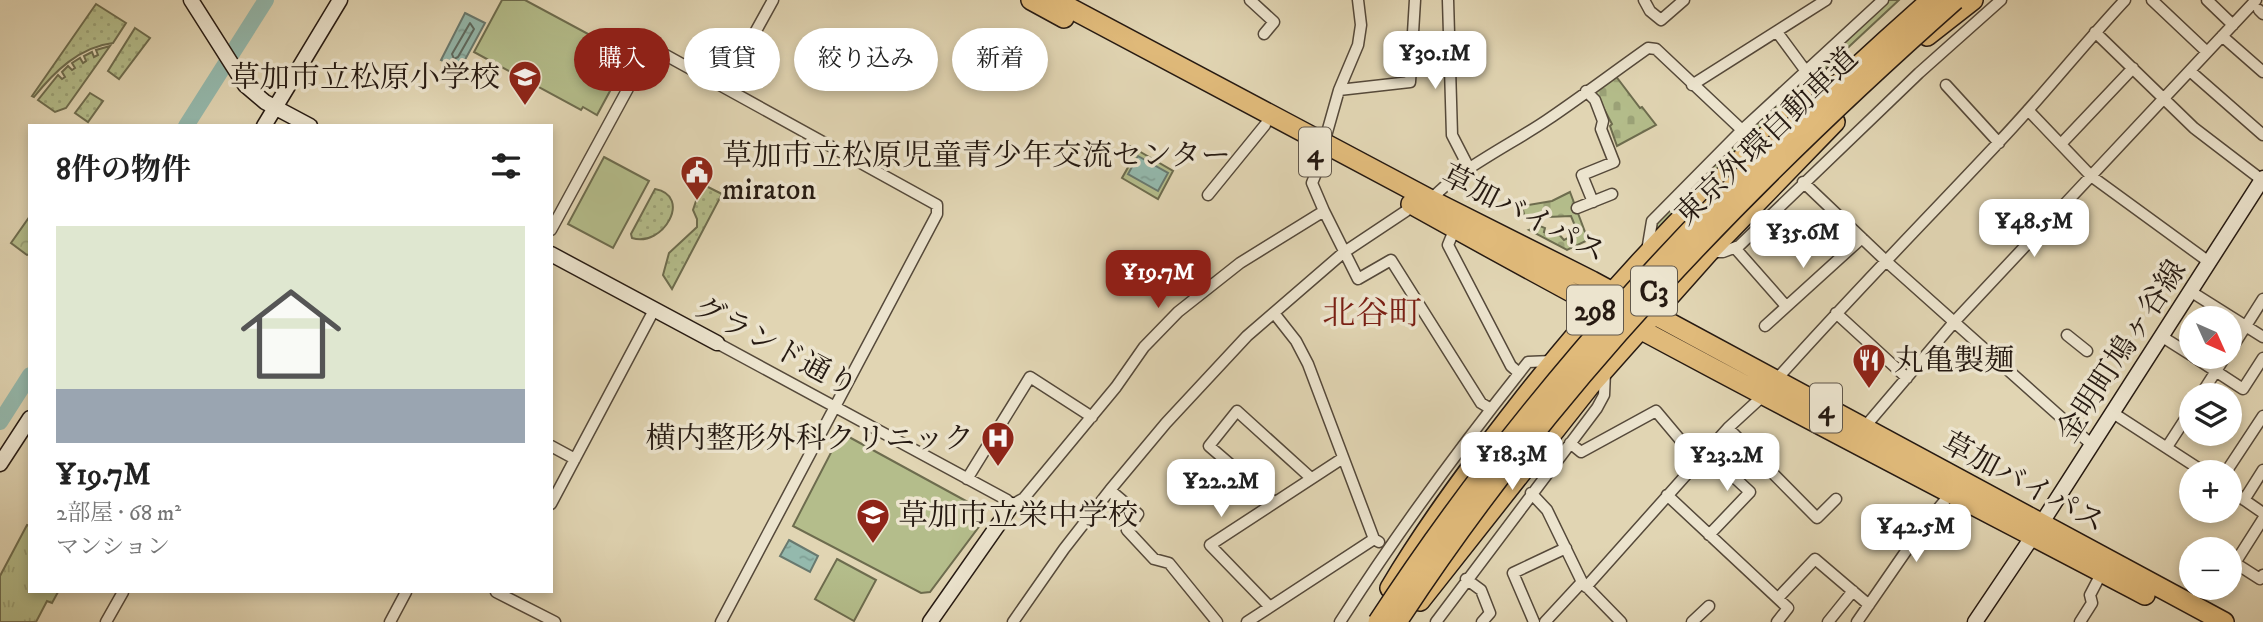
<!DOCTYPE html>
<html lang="ja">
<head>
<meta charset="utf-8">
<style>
  :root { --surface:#fff; --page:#f6f6f6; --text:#222; --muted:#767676; --accent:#8f2418 }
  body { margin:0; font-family:"IM FELL DW Pica","Noto Serif JP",serif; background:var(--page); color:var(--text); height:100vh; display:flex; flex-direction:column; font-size:26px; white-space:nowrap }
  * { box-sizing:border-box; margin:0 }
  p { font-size:23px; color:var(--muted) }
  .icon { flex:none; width:38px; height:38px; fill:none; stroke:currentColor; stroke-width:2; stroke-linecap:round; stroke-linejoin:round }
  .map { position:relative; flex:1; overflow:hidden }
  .sheet { position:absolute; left:28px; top:124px; width:525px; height:469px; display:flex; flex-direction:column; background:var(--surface); border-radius:0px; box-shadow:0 4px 10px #0003 }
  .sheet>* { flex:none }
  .top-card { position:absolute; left:574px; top:28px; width:665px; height:63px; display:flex; gap:14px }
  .needle { width:46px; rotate:135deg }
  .tools { position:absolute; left:2179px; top:306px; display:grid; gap:14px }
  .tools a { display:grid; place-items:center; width:63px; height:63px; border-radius:50%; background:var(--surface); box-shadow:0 4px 10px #0003; font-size:35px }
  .price { position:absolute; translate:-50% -60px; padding:0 16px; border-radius:14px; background:#fff; color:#222; font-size:23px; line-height:46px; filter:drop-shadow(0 2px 4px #0008) }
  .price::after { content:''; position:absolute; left:50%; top:42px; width:21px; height:16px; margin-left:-10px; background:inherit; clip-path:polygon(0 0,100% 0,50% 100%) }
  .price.current { background:var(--accent); color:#fff }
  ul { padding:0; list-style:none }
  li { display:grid; align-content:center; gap:14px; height:371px; padding:0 28px }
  li span { display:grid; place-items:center; height:217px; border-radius:0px; color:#555 }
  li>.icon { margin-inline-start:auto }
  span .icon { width:126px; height:126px; fill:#fffc; stroke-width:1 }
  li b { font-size:30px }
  h2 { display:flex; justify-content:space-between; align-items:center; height:84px; padding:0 28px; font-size:30px }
  .pill { padding:0 24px; border-radius:32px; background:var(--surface); box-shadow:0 4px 10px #0003; font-size:24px; line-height:63px }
  .pill.current { background:var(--accent); color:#fff }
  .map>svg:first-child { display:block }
</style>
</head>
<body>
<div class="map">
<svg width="2263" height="622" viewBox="0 0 2263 622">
  <defs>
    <pattern id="grass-dots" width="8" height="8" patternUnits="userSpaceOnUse" patternTransform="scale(1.75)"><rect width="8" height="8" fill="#b4bd8b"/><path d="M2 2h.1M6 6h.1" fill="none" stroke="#9ba277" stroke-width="1.8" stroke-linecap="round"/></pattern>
    <pattern id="forest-crowns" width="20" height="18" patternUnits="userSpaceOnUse" patternTransform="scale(1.75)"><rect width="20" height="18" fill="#b4bd8b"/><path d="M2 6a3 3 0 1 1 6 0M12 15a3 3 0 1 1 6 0" fill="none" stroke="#9ba277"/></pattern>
    <pattern id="cemetery-stones" width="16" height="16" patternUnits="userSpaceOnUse" patternTransform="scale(1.75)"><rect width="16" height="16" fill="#b4bd8b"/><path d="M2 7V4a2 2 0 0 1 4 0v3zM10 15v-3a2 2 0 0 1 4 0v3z" fill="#9ba277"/></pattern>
    <pattern id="park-tufts" width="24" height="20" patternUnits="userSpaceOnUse" patternTransform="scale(1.75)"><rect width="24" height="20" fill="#b4bd8b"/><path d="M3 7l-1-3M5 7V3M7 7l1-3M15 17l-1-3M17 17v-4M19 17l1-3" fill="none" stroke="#9ba277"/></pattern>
    <pattern id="water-ripples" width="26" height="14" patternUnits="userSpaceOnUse" patternTransform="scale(1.75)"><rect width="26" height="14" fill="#94b9ad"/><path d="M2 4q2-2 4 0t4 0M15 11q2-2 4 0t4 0" fill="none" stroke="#7f9e94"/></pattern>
  </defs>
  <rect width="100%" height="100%" fill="#e1d5b3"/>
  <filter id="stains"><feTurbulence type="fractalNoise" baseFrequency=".00286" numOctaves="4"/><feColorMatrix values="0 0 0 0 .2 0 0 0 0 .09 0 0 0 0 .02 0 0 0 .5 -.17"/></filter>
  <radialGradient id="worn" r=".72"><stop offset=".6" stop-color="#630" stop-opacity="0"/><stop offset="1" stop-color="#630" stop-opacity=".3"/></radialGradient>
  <path fill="url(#grass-dots)" stroke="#6d6c4e" stroke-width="2" d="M96,4L126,23L113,43C79,47 54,72 34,97L32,96Z
    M135,28L150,38L119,79L108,71Z
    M110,46L66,108L55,112L38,100L58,75L62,79L65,77L62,72L68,66L72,70L75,68L72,63L80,58L83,63L86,61L84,56L92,52L94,57L98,55L96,50Z
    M90,93L103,101L88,122L75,113Z
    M694,180L722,194L672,289L663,275L669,253L697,227V219L693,210L697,198L693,189Z
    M655,189C693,196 663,248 632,238L631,234Z"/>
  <path fill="url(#forest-crowns)" stroke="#6d6c4e" stroke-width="2" d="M1888,0H1899L1779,112L1662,232H1655L1658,221C1732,144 1809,71 1888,0Z
    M30,216V254L27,255L11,243Z"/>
  <path fill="url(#cemetery-stones)" stroke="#6d6c4e" stroke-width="2" d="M1615,75L1640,108L1642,107L1656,125L1617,146L1610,126L1612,124L1595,92Z
    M1570,192L1588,240L1567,250L1529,230L1540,226L1545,228L1544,232L1554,235L1556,231L1564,240L1578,233L1571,216L1525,218L1522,206L1552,201Z"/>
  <path fill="url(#park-tufts)" stroke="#6d6c4e" stroke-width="2" d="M27,525L30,526V592H58L52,603L47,601L36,622H0V576Z"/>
  <path fill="#b4bd8b" stroke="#6d6c4e" stroke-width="2" d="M502,0H525L629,56L597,115L583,107L581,110L474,52Z
    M1125,143L1173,171L1158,199L1122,178L1131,162L1120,155Z
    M604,157L649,181L613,248L568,224Z
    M849,437L977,507L981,524L930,592L921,593L793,526L837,441Z
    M837,559L876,580L854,621L815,599Z"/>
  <path fill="url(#water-ripples)" stroke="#68796f" stroke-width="2" d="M465,13L485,23L460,69L441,60Z
    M1138,156L1168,173L1158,191L1128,174Z
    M789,540L818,556L810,572L780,556Z"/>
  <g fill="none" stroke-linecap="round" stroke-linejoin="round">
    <path stroke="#5d6a60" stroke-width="2" d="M470,23L474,29L458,57L454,59L452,54Z"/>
    <path stroke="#94b9ad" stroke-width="16" d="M186,126L266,0
      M0,422L30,375"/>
    <defs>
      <path id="street" d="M1250,0L1274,22L1264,34
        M1448,0L1452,135L1470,170
        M1644,0L1650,11L1661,20L1684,0
        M2152,0L2207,52
        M2207,0L2233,25
        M2259,10L2263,14
        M1777,32L1805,70
        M2095,32L2194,128L2262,180
        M2222,36L2263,72
        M2190,71L2263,135
        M1692,85L1826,0
        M1946,85L1999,143
        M725,87L773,0
        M1339,90L1410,82L1415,0
        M1586,91L1595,100L1603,121L1601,129L1614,162L1582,175L1593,202
        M2028,110L2091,176L2209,262
        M1324,143L1339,90L1358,45L1361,25L1358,0
        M2061,144L2133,68
        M1803,182L1887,262L2092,445
        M1208,195L1265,125
        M1431,200C1454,172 1515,142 1547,120C1581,97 1614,72 1648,48L1656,49L1742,130
        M1577,208L1612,194
        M1324,211L1358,279L1391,260L1481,403L1491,409
        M1455,228L1448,245L1511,366L1519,373
        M551,230L644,59L651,54L660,52L937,205V214L721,622
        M1735,248L1786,306
        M1647,251L1652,221L1742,130L1883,0
        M1711,252H1723L1739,246L1919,73L2001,0
        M2190,291L2263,337
        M1274,313L1296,341L1308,364L1374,539
        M1836,313L1907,378
        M1765,326L1862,238
        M2067,335L2087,351
        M2161,336L2191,355
        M717,343L1007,500L1012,505L1024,498L1116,387L1144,347L1178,312L1240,263L1324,211L1312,183L1323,156
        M2230,351L2263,299
        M2194,357L2243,389L2263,358
        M1776,380C1848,299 1924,222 1998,143C2042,97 2081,47 2125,0
        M2200,396L2225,357
        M2113,413L2204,472
        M1728,428L1817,518L1836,499
        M1863,429L1955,321L2256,0
        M1570,443L1581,452L1656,411L1698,461
        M551,446L575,459
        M2167,447L2191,410
        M1707,452L1750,492L1709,535
        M2226,472L2263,416
        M967,479L1030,377L1092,417
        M1110,490L1138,514L1127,530L1154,559L1169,563L1217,622
        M2230,490L2263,513
        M1531,493L1547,510L1582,582L1621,622
        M1667,495L1788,608L1777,622
        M2244,500L2263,470
        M1274,502L1209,446L1237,411L1311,478
        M551,504L654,310
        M2263,519L2235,563L2260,579L2263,575
        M1466,579L1481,590L1490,613L1482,622
        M1586,587L1728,428L1765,394
        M496,592L555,622
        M1778,598L1815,559L1869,605
        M1270,607L1210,545L1343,458
        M106,622L123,592
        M390,622L406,592
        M1013,622L1064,549L1110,490L1166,423L1247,336L1343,253L1406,211L1412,204
        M1247,622L1374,539L1379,542
        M1340,622C1399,530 1460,447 1528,362L1552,361
        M1436,622L1597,408L1604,395L1605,372
        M1534,622L1513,573L1566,548
        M1545,622L1582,582
        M1692,622L1709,606
        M1828,622L1853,591
        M1857,622L1922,528L1952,492
        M2080,622L2092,603L2090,595L2102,572"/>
      <path id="secondary" d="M191,0L245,85L265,102L310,126
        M264,126L340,0
        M551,254L717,343
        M0,464L30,418
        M930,622L1012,505
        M1975,622L2041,524L2263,178"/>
      <path id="highway" d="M1031,0L1064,18
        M1055,0L1431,200L1592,281L2224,622
        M1927,36L1973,0
        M1411,204C1653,339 1899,466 2145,595
        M1390,588C1428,524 1472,465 1518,406C1614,283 1720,171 1840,71
        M1420,601L1589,387L1709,252L1835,122"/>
    </defs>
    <use href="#street" stroke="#55493a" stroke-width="13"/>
    <use href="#secondary" stroke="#261a12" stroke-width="17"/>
    <use href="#highway" stroke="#261a12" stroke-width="22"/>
    <use href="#street" stroke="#ece4ce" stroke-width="10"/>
    <use href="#secondary" stroke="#ece4ce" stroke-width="14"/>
    <use href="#highway" stroke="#e0ba7a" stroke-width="19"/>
    <defs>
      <path id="highway-bridge" d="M1378,622C1533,385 1719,187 1931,0
        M1397,622C1551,386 1745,186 1955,0"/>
    </defs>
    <use href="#highway-bridge" stroke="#261a12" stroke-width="22" stroke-linecap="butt"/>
    <use href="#highway-bridge" stroke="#e0ba7a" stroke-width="19"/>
  </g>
  <defs>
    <symbol id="school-pin" viewBox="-11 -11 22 30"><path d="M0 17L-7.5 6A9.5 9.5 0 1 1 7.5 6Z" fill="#8f2418" stroke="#ece4ce"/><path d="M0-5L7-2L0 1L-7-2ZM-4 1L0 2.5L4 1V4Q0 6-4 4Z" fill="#fff"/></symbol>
    <symbol id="civic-pin" viewBox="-11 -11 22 30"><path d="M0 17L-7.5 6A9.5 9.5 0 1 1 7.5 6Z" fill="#8f2418" stroke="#ece4ce"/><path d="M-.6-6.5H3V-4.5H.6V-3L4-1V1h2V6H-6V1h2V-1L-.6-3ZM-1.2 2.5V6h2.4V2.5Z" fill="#fff"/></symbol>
    <symbol id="restaurant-pin" viewBox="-11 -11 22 30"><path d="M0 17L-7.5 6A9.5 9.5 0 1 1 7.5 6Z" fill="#8f2418" stroke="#ece4ce"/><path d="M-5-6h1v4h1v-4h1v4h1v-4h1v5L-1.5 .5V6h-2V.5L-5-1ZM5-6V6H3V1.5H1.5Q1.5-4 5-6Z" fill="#fff"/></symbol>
    <symbol id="hospital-pin" viewBox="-11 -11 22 30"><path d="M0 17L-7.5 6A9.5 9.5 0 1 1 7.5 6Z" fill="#8f2418" stroke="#ece4ce"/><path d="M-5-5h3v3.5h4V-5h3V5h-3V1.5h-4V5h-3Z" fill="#fff"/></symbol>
  </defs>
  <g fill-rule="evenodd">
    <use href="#school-pin" x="506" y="58" width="38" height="52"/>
    <use href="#civic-pin" x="678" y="153" width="38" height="52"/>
    <use href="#restaurant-pin" x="1850" y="341" width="38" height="52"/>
    <use href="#hospital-pin" x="979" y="419" width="38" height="52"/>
    <use href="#school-pin" x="854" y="496" width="38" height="52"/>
  </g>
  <g text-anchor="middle" stroke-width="7" stroke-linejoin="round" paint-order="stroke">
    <g fill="#ece4ce" stroke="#61574a" stroke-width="2">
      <rect x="1299" y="127.5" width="32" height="49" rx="5"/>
      <rect x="1631" y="266.5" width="46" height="49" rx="5"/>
      <rect x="1567" y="285.5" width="56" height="49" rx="5"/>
      <rect x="1810" y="383.5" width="32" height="49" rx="5"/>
    </g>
    <g font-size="28" font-weight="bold" fill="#261a12">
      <text x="1315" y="162">4</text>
      <text x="1654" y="301">C3</text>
      <text x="1595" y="320">298</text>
      <text x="1826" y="418">4</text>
    </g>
    <g font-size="30" fill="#261a12" stroke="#ece4ce" text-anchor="start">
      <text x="500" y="87" text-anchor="end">草加市立松原小学校</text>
      <text x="722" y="165">草加市立松原児童青少年交流センター<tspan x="722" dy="34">miraton</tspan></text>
      <text x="1894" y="370">丸亀製麺</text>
      <text x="974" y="448" text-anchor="end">横内整形外科クリニック</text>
      <text x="898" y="525">草加市立栄中学校</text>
    </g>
    <g font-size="30" fill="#261a12" stroke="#ece4ce">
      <text transform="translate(1766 136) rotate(-44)" y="10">東京外環自動車道</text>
      <text transform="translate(1524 213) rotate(27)" y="10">草加バイパス</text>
      <text transform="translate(776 346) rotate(28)" y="10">グランド通り</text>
      <text transform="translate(2121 351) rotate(-57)" y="10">金明町鳩ヶ谷線</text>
      <text transform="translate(2024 482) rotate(28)" y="10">草加バイパス</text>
    </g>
    <g font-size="33" fill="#7a1f14" stroke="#ece4ce">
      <text x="1372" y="324">北谷町</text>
    </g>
  </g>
  <rect width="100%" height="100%" filter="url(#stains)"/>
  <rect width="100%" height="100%" fill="url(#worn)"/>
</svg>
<div class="tools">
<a><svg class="needle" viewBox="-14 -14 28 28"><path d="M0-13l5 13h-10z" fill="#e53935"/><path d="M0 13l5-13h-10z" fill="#767676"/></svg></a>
<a><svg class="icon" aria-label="layers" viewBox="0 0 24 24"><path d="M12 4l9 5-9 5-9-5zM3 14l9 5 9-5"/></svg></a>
<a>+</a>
<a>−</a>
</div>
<b class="price" style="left:1435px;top:91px">¥30.1M</b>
<b class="price" style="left:2034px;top:259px">¥48.5M</b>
<b class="price" style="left:1803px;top:270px">¥35.6M</b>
<b class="price current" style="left:1158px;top:310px">¥19.7M</b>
<b class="price" style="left:1512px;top:492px">¥18.3M</b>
<b class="price" style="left:1727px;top:493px">¥23.2M</b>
<b class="price" style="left:1221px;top:519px">¥22.2M</b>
<b class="price" style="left:1916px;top:564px">¥42.5M</b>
<div class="top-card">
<a class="pill current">購入</a>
<a class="pill">賃貸</a>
<a class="pill">絞り込み</a>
<a class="pill">新着</a>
</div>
<section class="sheet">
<h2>8件の物件<svg class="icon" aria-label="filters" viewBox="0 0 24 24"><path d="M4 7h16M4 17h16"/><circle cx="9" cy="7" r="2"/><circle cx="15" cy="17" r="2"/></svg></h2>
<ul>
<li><span style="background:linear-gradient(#dfe7d0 75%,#9aa5b1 0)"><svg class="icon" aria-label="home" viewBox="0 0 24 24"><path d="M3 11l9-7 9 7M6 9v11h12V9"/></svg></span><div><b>¥19.7M</b><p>2部屋 · 68 m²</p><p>マンション</p></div></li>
</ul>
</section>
</div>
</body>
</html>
